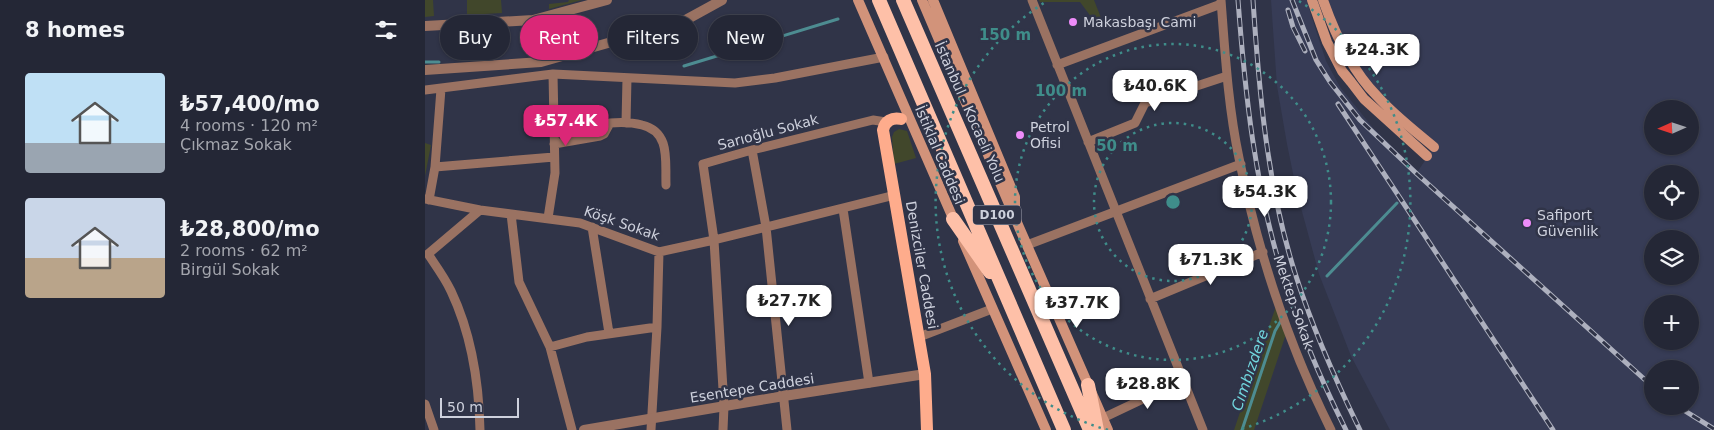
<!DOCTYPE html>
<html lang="en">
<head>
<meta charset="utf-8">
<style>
  :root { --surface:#242736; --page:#303342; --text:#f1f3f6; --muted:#a3a5ad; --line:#414451; --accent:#db2777 }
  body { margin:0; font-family:"DejaVu Sans",sans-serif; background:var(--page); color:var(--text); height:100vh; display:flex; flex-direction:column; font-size:19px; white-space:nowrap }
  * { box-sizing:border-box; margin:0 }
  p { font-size:16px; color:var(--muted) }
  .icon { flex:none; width:28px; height:28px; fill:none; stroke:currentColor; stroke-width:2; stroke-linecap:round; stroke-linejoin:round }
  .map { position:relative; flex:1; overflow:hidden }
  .details { display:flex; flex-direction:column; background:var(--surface); width:425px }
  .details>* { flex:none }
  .guide { position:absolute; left:15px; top:15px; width:475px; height:45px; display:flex; gap:10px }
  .needle { width:32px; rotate:267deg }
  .controls { position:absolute; left:1219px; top:100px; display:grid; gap:10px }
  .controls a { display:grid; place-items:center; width:55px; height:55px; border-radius:50%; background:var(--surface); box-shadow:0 1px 4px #0004,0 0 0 1px var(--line); font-size:25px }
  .scale { position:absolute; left:15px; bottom:12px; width:79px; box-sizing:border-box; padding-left:5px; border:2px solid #ced1dd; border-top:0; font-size:14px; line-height:18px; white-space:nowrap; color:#ced1dd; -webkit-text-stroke:4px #303448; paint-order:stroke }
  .price { position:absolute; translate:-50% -42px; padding:0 11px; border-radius:10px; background:#fff; color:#222; font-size:16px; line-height:32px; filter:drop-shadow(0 1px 2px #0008) }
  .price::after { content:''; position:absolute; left:50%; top:30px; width:15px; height:11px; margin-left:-8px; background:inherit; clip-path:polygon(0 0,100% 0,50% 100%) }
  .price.on { background:var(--accent); color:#fff }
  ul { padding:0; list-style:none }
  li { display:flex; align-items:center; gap:15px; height:125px; padding:0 25px }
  li span { display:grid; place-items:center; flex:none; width:140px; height:100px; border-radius:5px; color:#555 }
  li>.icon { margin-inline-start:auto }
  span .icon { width:60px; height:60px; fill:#fffc; stroke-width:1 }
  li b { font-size:21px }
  h2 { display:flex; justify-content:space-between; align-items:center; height:60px; padding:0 25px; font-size:21px }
  .pill { padding:0 18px; border-radius:22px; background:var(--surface); box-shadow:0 1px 4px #0004,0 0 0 1px var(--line); font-size:18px; line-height:45px }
  .pill.on { background:var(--accent); color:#fff }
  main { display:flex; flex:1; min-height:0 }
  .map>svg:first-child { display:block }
</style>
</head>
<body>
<main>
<section class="details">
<h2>8 homes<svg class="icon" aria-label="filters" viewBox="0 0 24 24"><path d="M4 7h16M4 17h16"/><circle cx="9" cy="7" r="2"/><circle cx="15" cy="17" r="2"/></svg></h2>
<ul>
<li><span style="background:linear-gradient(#bfe0f5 70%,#9aa5b1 0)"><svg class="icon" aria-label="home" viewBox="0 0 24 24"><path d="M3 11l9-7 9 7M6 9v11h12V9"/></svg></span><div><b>₺57,400/mo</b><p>4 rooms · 120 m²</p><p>Çıkmaz Sokak</p></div></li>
<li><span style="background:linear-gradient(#c9d6e8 60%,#b9a48a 0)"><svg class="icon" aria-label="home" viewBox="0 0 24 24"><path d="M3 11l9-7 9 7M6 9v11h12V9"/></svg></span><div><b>₺28,800/mo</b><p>2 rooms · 62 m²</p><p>Birgül Sokak</p></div></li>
</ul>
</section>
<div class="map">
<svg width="1289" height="430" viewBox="0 0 1289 430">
  <rect width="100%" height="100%" fill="#303448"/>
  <path fill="#373c56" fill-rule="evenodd" d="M846,0H882L886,15L901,61L915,87L949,129L993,171L1009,147L937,76L898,0H1289V430H965L926,356L894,274L872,193L862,144L852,86ZM1228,109H1265V146H1228ZM1228,174H1265V211H1228ZM1228,239H1265V276H1228ZM1228,304H1265V341H1228ZM1228,369H1265V406H1228Z"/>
  <path fill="#41472b" d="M0,0H8L9,16L0,17Z
    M42,0H76L77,13L42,15Z
    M144,0H157L124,9V4L143,2Z
    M614,0H669L678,23L670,22L655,2H615Z
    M474,129L482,131L491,158L469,164L467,137L469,132Z
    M0,143L6,145L0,176Z
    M852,303L862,331L829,430H809Z"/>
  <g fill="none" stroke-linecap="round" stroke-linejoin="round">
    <path stroke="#4d8c91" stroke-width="3" d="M0,62H14
      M259,66L413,19
      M902,276L972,203
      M817,430L850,331L857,319"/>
    <path stroke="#9a7262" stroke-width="9" d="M607,0L778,430
      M796,0C800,52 803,106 814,158C833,252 863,344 906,430
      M632,65L796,4
      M0,90L128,74L310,83L350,78L459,57
      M201,123L202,78
      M663,142L710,123L720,103L802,76
      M129,144L175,136L179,134L185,123C196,122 206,122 217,125C246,132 240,161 241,185
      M327,150L341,227L362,430
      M10,167L129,157
      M0,199L55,210L155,223L234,252L289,240L470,195
      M4,200L10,167L16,89
      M418,209L444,383
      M55,210L3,254C11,266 20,278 26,291C46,333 54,383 55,430
      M86,214L94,282L125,347L147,430
      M123,218L130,173L128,74
      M167,227L184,333
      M602,245L816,164
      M725,299L838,252
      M494,337L567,309
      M125,347L162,337L232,327
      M0,404L9,430
      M678,418L758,380
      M226,430L232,327L234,252
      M298,430L299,406L289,240L278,164L327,150L448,120L461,122"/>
    <path stroke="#9a7262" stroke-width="10" d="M0,26L108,20L182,0
      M0,70L116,62L257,22L297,0
      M159,430L359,396L500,374"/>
    <path stroke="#d2937a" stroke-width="10" d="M433,0L531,225
      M497,0L590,218L683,430
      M508,0L590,197V215
      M887,0L902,42L917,71L926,82L939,99L1002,156
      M898,0C910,34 927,71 952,96C969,115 990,131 1009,147
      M538,241L621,430"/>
    <path stroke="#feac8c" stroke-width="12" d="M476,119C467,117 460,121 458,130L500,374L502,430"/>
    <path stroke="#fec0a8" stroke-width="14" d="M454,0L639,430
      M478,0L665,430
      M528,219L565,272
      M663,385L672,430"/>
    <defs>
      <path id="rail" d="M813,0C820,93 830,187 858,276C874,329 896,380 921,430
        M828,0C834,91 842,185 870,273C887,327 910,379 935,430
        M867,0L891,60L905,82L935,120L992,174L1228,387
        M863,10L868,27L880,51
        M913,104L1128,430
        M1252,406L1289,429"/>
    </defs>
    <use href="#rail" stroke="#adb0be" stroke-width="5"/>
    <use href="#rail" stroke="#303448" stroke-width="3" stroke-dasharray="9" stroke-linecap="butt"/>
  </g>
  <g fill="none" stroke="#3f8d8a" stroke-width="2.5" stroke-dasharray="2.5 5">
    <circle cx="748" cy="202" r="79"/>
    <circle cx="748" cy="202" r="158"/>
    <path d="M683 430A237 237 0 0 1 622 1M874 1A237 237 0 0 1 813 430"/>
  </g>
  <g fill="#ed8cf9" stroke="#303448" stroke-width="2">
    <circle cx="648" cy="22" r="5"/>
    <circle cx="595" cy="135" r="5"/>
    <circle cx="1102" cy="223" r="5"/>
  </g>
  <g text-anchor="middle" stroke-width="5" stroke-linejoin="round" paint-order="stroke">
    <rect fill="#303448" stroke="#9fa2b0" stroke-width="1" x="548" y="205.5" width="48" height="19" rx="4"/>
    <g font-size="12" font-weight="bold" fill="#ced1dd">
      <text x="572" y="219">D100</text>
    </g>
    <g font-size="14" fill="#ced1dd" stroke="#303448" text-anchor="start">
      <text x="658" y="27">Makasbaşı Cami</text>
      <text x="605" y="132">Petrol<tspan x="605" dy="16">Ofisi</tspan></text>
      <text x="1112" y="220">Safiport<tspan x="1112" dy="16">Güvenlik</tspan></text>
    </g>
    <g font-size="14" fill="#ced1dd" stroke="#303448">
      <text transform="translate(545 112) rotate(66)" y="5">İstanbul - Kocaeli Yolu</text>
      <text transform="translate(343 132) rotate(-15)" y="5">Sarıoğlu Sokak</text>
      <text transform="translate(515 155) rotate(67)" y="5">İstiklal Caddesi</text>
      <text transform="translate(197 223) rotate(19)" y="5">Köşk Sokak</text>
      <text transform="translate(497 265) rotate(80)" y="5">Denizciler Caddesi</text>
      <text transform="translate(869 302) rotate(71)" y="5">Mektep Sokak</text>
      <text transform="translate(327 388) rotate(-9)" y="5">Esentepe Caddesi</text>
    </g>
    <g font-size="15" font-style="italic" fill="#71d6de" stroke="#303448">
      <text transform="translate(825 370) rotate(-71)" y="5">Cımbızdere</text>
    </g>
  </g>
  <circle cx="748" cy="202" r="8" fill="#3f8d8a" stroke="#303448" stroke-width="2.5"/>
  <g font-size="15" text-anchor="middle" font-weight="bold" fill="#3f8d8a" stroke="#303448" stroke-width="5" stroke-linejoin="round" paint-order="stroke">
    <text x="580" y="40">150 m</text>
    <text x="636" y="96">100 m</text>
    <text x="692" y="151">50 m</text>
  </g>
</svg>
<div class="controls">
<a><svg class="needle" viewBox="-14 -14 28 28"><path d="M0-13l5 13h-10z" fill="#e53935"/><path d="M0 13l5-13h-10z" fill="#a3a5ad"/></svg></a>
<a><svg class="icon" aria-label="locate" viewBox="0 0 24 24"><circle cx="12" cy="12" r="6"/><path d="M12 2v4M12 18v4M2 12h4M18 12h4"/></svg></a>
<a><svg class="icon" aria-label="layers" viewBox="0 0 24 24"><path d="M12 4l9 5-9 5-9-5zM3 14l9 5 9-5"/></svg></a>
<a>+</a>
<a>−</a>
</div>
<div class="scale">50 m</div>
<b class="price" style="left:952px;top:76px">₺24.3K</b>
<b class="price" style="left:730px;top:112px">₺40.6K</b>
<b class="price on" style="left:141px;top:147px">₺57.4K</b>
<b class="price" style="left:840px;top:218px">₺54.3K</b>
<b class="price" style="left:786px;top:286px">₺71.3K</b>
<b class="price" style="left:364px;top:327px">₺27.7K</b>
<b class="price" style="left:652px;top:329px">₺37.7K</b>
<b class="price" style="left:723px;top:410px">₺28.8K</b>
<div class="guide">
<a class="pill">Buy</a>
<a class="pill on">Rent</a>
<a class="pill">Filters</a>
<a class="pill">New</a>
</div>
</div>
</main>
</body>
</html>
